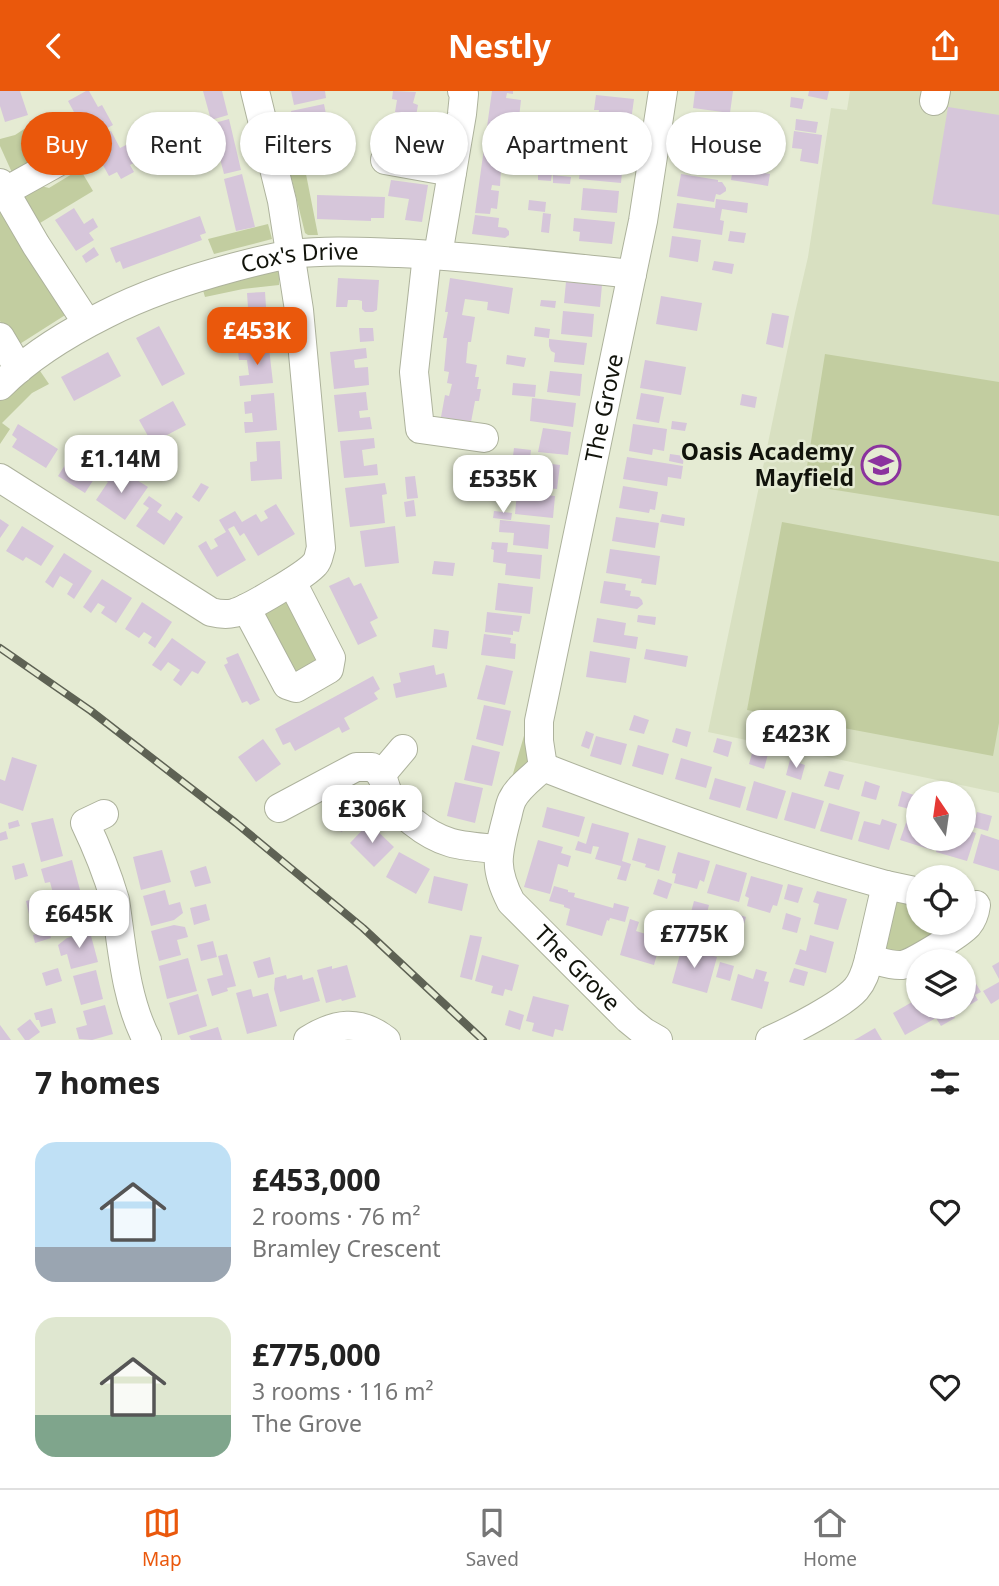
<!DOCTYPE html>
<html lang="en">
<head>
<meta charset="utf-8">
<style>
  :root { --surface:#fff; --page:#f6f6f6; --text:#222; --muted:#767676; --line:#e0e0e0; --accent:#ea580c }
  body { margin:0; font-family:"Noto Sans",sans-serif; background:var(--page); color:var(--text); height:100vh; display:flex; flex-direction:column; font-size:26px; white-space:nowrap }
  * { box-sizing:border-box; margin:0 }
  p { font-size:23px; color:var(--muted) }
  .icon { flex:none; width:38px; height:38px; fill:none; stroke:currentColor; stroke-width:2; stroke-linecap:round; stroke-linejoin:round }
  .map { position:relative; height:949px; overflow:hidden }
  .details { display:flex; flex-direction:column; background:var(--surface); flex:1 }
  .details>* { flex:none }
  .top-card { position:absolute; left:21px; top:21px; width:957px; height:63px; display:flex; gap:14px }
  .needle { width:46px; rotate:347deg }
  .controls { position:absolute; left:906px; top:690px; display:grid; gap:14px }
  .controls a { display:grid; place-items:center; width:70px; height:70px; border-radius:50%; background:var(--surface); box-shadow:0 2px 5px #0004; font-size:35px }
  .price { position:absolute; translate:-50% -60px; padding:0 16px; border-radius:14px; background:#fff; color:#222; font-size:23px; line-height:46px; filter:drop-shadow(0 2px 4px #0008) }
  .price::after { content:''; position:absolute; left:50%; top:42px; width:21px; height:16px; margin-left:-10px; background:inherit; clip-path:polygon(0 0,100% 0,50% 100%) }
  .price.selected { background:var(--accent); color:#fff }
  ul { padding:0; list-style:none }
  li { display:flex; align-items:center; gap:21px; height:175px; padding:0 35px }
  li span { display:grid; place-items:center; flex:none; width:196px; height:140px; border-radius:21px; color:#555 }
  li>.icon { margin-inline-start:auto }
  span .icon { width:84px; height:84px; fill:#fffc; stroke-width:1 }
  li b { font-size:30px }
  h2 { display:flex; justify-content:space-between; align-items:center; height:84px; padding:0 35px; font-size:30px }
  .tag { padding:0 24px; border-radius:32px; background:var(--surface); box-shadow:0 2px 5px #0004; font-size:24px; line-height:63px }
  .tag.selected { background:var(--accent); color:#fff }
  header { display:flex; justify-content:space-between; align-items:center; height:91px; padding:0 35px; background:var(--accent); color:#fff; font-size:32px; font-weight:700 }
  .tabs { display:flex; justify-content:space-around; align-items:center; height:98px; border-top:2px solid var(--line); background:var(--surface); font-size:19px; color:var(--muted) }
  .tabs a { display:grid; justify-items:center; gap:4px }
  .tabs .selected { color:var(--accent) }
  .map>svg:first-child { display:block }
</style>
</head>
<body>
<header><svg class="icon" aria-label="back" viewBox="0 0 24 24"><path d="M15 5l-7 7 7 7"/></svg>Nestly<svg class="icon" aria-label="share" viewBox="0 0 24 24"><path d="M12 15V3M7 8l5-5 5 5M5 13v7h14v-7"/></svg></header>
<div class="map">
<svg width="999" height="949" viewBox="0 0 999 949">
  <rect width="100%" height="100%" fill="#e5ebd3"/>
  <path fill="#d8e0c1" d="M850,0H999V702L708,641L795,222L808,166L831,17L847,19Z"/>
  <path fill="#c2cda0" d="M50,21L67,52L58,51L34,64L27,79L14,86L0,55V48L15,44Z
    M76,71L93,100L40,132L22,102L33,93L49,97L72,83L74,73Z
    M304,73L318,144H308L305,142L289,77Z
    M0,105L70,221L15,256L0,230Z
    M268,133L272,148L214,163L208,148Z
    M271,178L279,181V194L243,198L205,206L202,196Z
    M825,263L999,291V425L804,394Z
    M38,277L49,293L32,302L2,332L10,338L0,353V308Z
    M782,431L999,471V632L993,665L747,619Z
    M290,507L322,567L293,583L260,523Z
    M530,624L534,668L508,700Z
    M899,809L919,810V831H955L905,866L883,859L893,814Z"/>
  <path fill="#d6c6da" d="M0,0H20L28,24L5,31L0,15Z
    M86,0H89L98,16L102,14L113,34L88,47L68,10Z
    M203,0H222L228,24L211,29Z
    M291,0H325L326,7L294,14Z
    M393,0L416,1L413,12L418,14L416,25L420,26L418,37L423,38L419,63L397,58L401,34L397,33L399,22L395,21L397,9L392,8Z
    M492,0H513V3L507,2L506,7L521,9L519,27L504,25V29L509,30L507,47L499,46L498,53H506L504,70L496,69L495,77L501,78L500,95L492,94L491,99L499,100L497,118L491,117L490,123L475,122Z
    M695,0H733L730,22L693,17Z
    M809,0H829L827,9L808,5Z
    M596,4L634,8L631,30L598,26L599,19H594Z
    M791,6L804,8L802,18L790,16Z
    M324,13L326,23L315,25L318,39L332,36L335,50L299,58L291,20Z
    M948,16L999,24V124L932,113Z
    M691,24L729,29L726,51L689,46Z
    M229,28L241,79L224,83L211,33Z
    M796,28L818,31L816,42L795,39Z
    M587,32L628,37L626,50L617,49L616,64L583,60Z
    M111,40L120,57L130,52L139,69L130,74L134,81L121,88L117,81L109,85L90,51Z
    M794,40L822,44L818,73L800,70L802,58L792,57Z
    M540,48L560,51L559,61L539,58Z
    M687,54L724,60L721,82L683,76Z
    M582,66L623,70L621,92L579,88Z
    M733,77L770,83L768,95L731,89Z
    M538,80L552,81L551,90L538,89Z
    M242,83L255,136L236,140L224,88Z
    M681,83L718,89V91H722L726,97V100L720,104L716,103L714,111L677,105Z
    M553,84L571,86L570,93L553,92Z
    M391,89L428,94L422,131L405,129L409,108L388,105Z
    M583,97L619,100L617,122L581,119Z
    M317,104L385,106L384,127H371V130L317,128Z
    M716,108L748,112L747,122L722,118L720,129L724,130L722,144L673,137L677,112L715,117Z
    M529,109L546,111L545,121L528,119Z
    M74,117L84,133L93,127L98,136L89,142L94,149L76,160L55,129Z
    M543,122L551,123L549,142L541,141Z
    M475,124L499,127L498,136L506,137L509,140V144L505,147L472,143Z
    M200,125L206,142L200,144L202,149L123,178L120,170L116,172L110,157Z
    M574,127L615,131L612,153L579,150L580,141L573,140Z
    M730,140L746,142L744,152L728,150Z
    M672,145L701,149L698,171L669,166Z
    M94,156L99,164L86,172L82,165Z
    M714,170L734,173L732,183L712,179Z
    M338,187L379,189L377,219L373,221H365L362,218V210L358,209H348L347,216H336Z
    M450,187L513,197L509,223L487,219L488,211L465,208L462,224L475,226L471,251H468L466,272L477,274L475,286H479L477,298H481L479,310H475L471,331L441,326L445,304L449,305L452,293L447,292L449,281L444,280L447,247H443L448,221H445Z
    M566,191L602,194L600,216L564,212Z
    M265,201L268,245L250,246L247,202Z
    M661,205L702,212L697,240L656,233Z
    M541,209L556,210L555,217L540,215Z
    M563,220L594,223L592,246L561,243Z
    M772,222L789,225L783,257L766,253Z
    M159,235L185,283L162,295L136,247Z
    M535,236L550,238L549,247L534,245Z
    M359,237H373L374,250L360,251Z
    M549,248L587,252L584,274L554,271L555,262L551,260L549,255Z
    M269,257L273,292L240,295L239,285L249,284L247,269H239L238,260Z
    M366,257L367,267L354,269L355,277L368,276L369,294L334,298L330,261Z
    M108,261L121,285L74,310L61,286Z
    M507,264L526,267L524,276L506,273Z
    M645,269L686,276L681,304L640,297Z
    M550,280L582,283L580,305L547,301Z
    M513,292L536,294L535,306L512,304Z
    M366,301L368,319L359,320L360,327L370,326L372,338L338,341L334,304Z
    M274,302L277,339L245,342L244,331H253L252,322L245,323L244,311L251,310V304Z
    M641,302L664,306L659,332L636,328Z
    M742,303L757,306L755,317L740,314Z
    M532,307L576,312L573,336L530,330Z
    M173,310L186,334L152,352L139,329Z
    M672,330L687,332L685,340L671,338Z
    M18,333L58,358L46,377L12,356L17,348L12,344Z
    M633,333L667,338L664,360L653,358L652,364L629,360Z
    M543,337L571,341L568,364L538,361Z
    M374,347L375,357L362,359L364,375L377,373L378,384L344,387L340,350Z
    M280,350L282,388L251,390L250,371L257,370L256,351Z
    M76,357L83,362L77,370L91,378L96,370L103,374L85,402L58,385Z
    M514,357L531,359L530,367L513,365Z
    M670,363L684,365L683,373L669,370Z
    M627,366L683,375L681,388L668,386L667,395L623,388Z
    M528,370L560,374L557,398L526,395Z
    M109,379L121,387L116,394L123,399L132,386L148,396L125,429L96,409L108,391L103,388Z
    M415,385L418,407L407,408L405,386Z
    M201,392L209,396L199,411L192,406Z
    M385,392L387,403L382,404L385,432L350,436L345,397Z
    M623,395L658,401L655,419L650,418L649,422L619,417Z
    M517,401L555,405L553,427L515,423Z
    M149,405L162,414L157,421L170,430L176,421L183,426L164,454L136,435L149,417L143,413Z
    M414,409L416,425L406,426L404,411Z
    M276,413L295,443L258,465L244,442L240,445L234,435L228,438L246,469L217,486L198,455L206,450L211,459L218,455L214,448L226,441L219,429L235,420L242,431L256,423L261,431L268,427L264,420Z
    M494,420L512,422L511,429L493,427Z
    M662,423L685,427L684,435L660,431Z
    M616,426L659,432L655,457L612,450Z
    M0,428L9,434L0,447Z
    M500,429L550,434L548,458L513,454L514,442L499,441Z
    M22,435L54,455L41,475L26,466L23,470L6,460Z
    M395,435L399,472L365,476L360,440Z
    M492,451L508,452L507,461L542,464L540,488L505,484L506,473L493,471L494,459L491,458Z
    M610,458L660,465L656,494L641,492L642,488L606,482Z
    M64,462L92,480L74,508L67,503L73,493L60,485L53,497L45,491Z
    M434,470L455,472L453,485L432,483Z
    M349,486L354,495L361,492L378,527L370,531L377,545L358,554L329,495Z
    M102,488L132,507L116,532L101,522L105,516L98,512L91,522L83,516Z
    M604,490L626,493L625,499L631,500L630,505L639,506L642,509L643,513L637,518L600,512Z
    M498,492L533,496L530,523L495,519Z
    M142,511L172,531L155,557L148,552L152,546L144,541L139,547L125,538Z
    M487,521L522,525L519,541L513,540V544L485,541Z
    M638,524L656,526L655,534L637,531Z
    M597,527L626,532L624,544L638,546L636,558L593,551Z
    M434,538L449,540L447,558L432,556Z
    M484,543L511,547L510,552L516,553L515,568L481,564Z
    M172,547L206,571L198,583L192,580L181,595L173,589L180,579L168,571L161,580L152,574Z
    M646,558L688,565L686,576L644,568Z
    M590,560L630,567L626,592L586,586Z
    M238,562L260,609L250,614L247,610L242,612L224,574L228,572L226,567Z
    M434,574L436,584L444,582L447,596L396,607L393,593L401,591L399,582Z
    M486,574L513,580L505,614L477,608Z
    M373,585L380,598L374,602L378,608L344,627L350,638L342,642L339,636L295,660L290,651L283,654L275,638Z
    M484,614L511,620L503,655L476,648Z
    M634,624L649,629L644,643L629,639Z
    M676,637L691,641L687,656L672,651Z
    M586,640L594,643L589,658L581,655Z
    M596,645L627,653L621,674L590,665Z
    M717,647L732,651L728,666L713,661Z
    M263,648L281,673L256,691L238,666Z
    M472,654L500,661L492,695L464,689Z
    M638,654L669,663L663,684L632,675Z
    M753,659L768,663L764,678L749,673Z
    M12,666L37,674L23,720L0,712V688L5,690Z
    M681,667L712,676L706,697L675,688Z
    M790,669L805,674L801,689L786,684Z
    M829,680L844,684L839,699L824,695Z
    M715,687L746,696L740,717L709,708Z
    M754,690L786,700L777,728L746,719Z
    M865,690L880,695L876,709L861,705Z
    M455,691L483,697L475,732L447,725Z
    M349,697L366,728L341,741L325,710Z
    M902,700L917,705L913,719L898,715Z
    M792,701L824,710L815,738L784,729Z
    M829,712L860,721L852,749L820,740Z
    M547,716L585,726L579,746L542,736Z
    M977,721L992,725L988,740L973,736Z
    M53,727L63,765L41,771L31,732Z
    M882,728L897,733L889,759L858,750L864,730L880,734Z
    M18,729L20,735L9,738L8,732Z
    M907,729L919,732V747H935L932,759L900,749Z
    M369,732L394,756L374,776L350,752Z
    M592,732L629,742L622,770L631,773L626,790L617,788L621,775L595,768L599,756L593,755L591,763L575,759L578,750L586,753Z
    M964,738L976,742L967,770L936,761L940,747H964Z
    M6,740L8,748L0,750V742Z
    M981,743L999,749V780L973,772Z
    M638,747L666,755L659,780L645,776L646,773L632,769Z
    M538,749L563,756L561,762L571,765L568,776L558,773L550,803L524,796Z
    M162,759L171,791L141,799L133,766Z
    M399,761L430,778L416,803L386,786Z
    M678,761L710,770L704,791L700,789L697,798L674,792L676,783L672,782Z
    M72,769L80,799L54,806L50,791L45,792L41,778Z
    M24,772L28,785L15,789L12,775Z
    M716,773L747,782L739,811L707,802Z
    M206,775L211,792L195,796L190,780Z
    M434,785L468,793L462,820L428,812Z
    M751,785L783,794L777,815L773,814L770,822L747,815L749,807L745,805Z
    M658,788L672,793L667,808L653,803Z
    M788,793L803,797L798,812L784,808Z
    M554,795L568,799V801L575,802L574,806L592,811L613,817L614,812L629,816L625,831L610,827L609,830L607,829L602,845L566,834L570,818L564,816V814L549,810Z
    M165,799L169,814L180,811L183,822L174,829L151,835L143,805Z
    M817,800L847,808L838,839L814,833L819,813L813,811Z
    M42,805L46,819L29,823L26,810Z
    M83,805L91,835L68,841L57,840L54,829L65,826L61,811Z
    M694,810L709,814L705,830L690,825Z
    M206,813L210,829L194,834L190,817Z
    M731,821L746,826L742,840L727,836Z
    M786,822L801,827L797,842L782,838Z
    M630,828L639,831L636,840L652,845L655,835L664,838L654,874L620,864Z
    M174,834L185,836L188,846L177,849L181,864L159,870L151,840Z
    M49,840L51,847L35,852L33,844Z
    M90,841L98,871L71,878L67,863L61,865L58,854L67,847Z
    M669,841L684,845L680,860L665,856Z
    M470,844L482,846L472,889L460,886Z
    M810,844L834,851L826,882L795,873L800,858L806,860Z
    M213,850L217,866L201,870L197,854Z
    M682,856L717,866L707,902L672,892Z
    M227,863L236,895L227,897L228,900L212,905L207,888L223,884L218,865Z
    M482,864L519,874L512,900L505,898L503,905L491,902L493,895L475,890Z
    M270,866L274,883L258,887L253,871Z
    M188,867L197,900L167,908L159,875Z
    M720,871L734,875L730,890L716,886Z
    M999,871V888L992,875Z
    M347,874L356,906L342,910L341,908L326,912L317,879L332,875V878Z
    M58,877L62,890L46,895L42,882Z
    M794,877L808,881L804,895L789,891Z
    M756,878L767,881L764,890L769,891L762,918L731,909L738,883L753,888Z
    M96,879L103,908L81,914L73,885Z
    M968,879L981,901L975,904L978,909L960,920L957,915H964V882Z
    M286,884L287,888L302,884L303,889L313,886L320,910L280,921L274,898L275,887Z
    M999,891V908L991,913L983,900Z
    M251,898L253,906L268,902L277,935L247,943L236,902Z
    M198,903L207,935L178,944L169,912Z
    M533,905L569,914L563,940L555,938L553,946L532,940L534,932L526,930Z
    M919,907V915H956L950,918L955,927L941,935L936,927L905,944L893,922Z
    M105,914L113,943L92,949L79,948L76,937L87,934L83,920Z
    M52,917L56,932L41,936L39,929H36L34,922Z
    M509,919L524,924L520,939L505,934Z
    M30,928L40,941L29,949H25L17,938Z
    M0,934L11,949H0Z
    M218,936L222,949H191L189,945Z
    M875,937L882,949H854L858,947Z"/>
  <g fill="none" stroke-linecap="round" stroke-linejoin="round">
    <defs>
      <g id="minor">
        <path d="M934,10L936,0"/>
        <path d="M385,69L452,81"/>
        <path d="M0,92L36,154L87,232"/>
        <path d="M4,101L67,66"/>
        <path d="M427,164L414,281L420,338L484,347"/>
        <path d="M438,164L462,23L464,3L462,0"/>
        <path d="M0,246L19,278"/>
        <path id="s1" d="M0,295C30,265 68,242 106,223C147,202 190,188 235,176C254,171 273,166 292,163C328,159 363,161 399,162C477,166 554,175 632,183"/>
        <path d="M0,387L211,521C219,523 226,524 234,522C248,518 306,484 315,473C319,469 319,462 321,457L299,219L282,110L255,0"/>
        <path d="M246,517L287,594L296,597L329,578L331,567L292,491"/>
        <path id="s2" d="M543,676L539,650V630L643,130L663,0"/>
        <path d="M543,676C655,720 770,762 886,794"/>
        <path id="s3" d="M543,676C533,686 518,696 512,709C509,715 508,724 506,730C497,765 494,778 511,811L628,928L644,941L658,949"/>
        <path d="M381,684L403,658"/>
        <path d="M279,717L356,676H372C375,678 378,680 380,683C386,691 386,703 393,712C399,720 406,725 413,731C443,755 462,755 499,758"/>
        <path d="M104,723L85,732C97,757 107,782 115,809C122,855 125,907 147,949"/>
        <path d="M869,868L886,794L919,801"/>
        <path d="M308,949C335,932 359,928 386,949"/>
        <path d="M770,949C791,940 842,914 856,898C864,889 866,879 869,868C879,870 891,875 902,874C913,872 960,843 968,834C973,828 975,822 976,814"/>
      </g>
    </defs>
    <use href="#minor" stroke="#adb29c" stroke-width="30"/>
    <use href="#minor" stroke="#fff" stroke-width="28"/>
    <defs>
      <path id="rail" d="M0,557L91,620L236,732L363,837L483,949"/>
    </defs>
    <use href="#rail" stroke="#5e6254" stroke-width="8"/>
    <use href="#rail" stroke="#e5ebd3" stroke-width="5" stroke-dasharray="16" stroke-linecap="butt"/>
  </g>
  <defs>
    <symbol id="school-ring" viewBox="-11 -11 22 22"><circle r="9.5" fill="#e5ebd3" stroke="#8b329e" stroke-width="1.5"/><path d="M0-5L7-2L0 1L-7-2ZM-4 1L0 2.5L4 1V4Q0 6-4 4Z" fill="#8b329e"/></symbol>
  </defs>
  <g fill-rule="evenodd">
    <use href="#school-ring" x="859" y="352" width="44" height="44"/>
  </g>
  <g text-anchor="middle" stroke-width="5" stroke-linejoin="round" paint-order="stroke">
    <g font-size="23" fill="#11130b" stroke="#e5ebd3">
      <text dy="8" stroke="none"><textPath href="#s1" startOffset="332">Cox's Drive</textPath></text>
      <text dy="8" stroke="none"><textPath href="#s2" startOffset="366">The Grove</textPath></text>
      <text dy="8" stroke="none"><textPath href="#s3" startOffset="245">The Grove</textPath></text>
    </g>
    <g font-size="23" font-weight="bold" fill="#11130b" stroke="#e5ebd3" text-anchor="end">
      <text x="854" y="369">Oasis Academy<tspan x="854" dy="26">Mayfield</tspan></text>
    </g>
  </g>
</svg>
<div class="controls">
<a><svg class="needle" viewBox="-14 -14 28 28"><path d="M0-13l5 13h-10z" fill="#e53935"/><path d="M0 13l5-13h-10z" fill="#767676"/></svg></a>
<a><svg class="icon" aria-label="locate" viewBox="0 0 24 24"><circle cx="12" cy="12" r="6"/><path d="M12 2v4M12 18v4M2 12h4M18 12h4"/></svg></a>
<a><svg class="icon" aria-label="layers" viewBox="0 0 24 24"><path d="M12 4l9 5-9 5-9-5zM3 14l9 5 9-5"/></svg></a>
</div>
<b class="price selected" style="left:257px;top:276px">£453K</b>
<b class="price" style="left:121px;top:404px">£1.14M</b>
<b class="price" style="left:503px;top:424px">£535K</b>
<b class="price" style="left:796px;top:679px">£423K</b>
<b class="price" style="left:372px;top:754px">£306K</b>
<b class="price" style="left:79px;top:859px">£645K</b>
<b class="price" style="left:694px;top:879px">£775K</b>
<div class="top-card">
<a class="tag selected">Buy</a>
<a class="tag">Rent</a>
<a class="tag">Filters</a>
<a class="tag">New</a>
<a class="tag">Apartment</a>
<a class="tag">House</a>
</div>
</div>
<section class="details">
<h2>7 homes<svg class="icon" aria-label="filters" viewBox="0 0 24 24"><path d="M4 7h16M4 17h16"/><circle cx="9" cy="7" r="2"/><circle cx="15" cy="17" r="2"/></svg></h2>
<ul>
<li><span style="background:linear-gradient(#bfe0f5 75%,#9aa5b1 0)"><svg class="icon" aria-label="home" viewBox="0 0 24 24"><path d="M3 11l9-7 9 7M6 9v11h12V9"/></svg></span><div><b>£453,000</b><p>2 rooms · 76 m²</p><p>Bramley Crescent</p></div><svg class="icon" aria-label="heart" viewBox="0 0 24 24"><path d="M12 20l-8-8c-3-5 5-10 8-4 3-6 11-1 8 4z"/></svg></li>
<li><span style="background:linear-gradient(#dfe7d0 70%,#7fa58c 0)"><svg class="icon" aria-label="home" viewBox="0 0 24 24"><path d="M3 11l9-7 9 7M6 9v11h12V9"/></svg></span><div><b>£775,000</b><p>3 rooms · 116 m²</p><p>The Grove</p></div><svg class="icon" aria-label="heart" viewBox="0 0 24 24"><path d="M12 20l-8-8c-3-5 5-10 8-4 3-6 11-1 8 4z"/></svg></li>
</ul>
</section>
<nav class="tabs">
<a class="selected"><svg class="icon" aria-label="map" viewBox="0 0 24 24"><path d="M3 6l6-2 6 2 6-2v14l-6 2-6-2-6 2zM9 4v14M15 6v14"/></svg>Map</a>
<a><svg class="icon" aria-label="saved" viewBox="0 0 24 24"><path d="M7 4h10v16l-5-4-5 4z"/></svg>Saved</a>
<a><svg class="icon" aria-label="home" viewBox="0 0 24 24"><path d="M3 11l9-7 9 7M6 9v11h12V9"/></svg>Home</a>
</nav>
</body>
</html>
